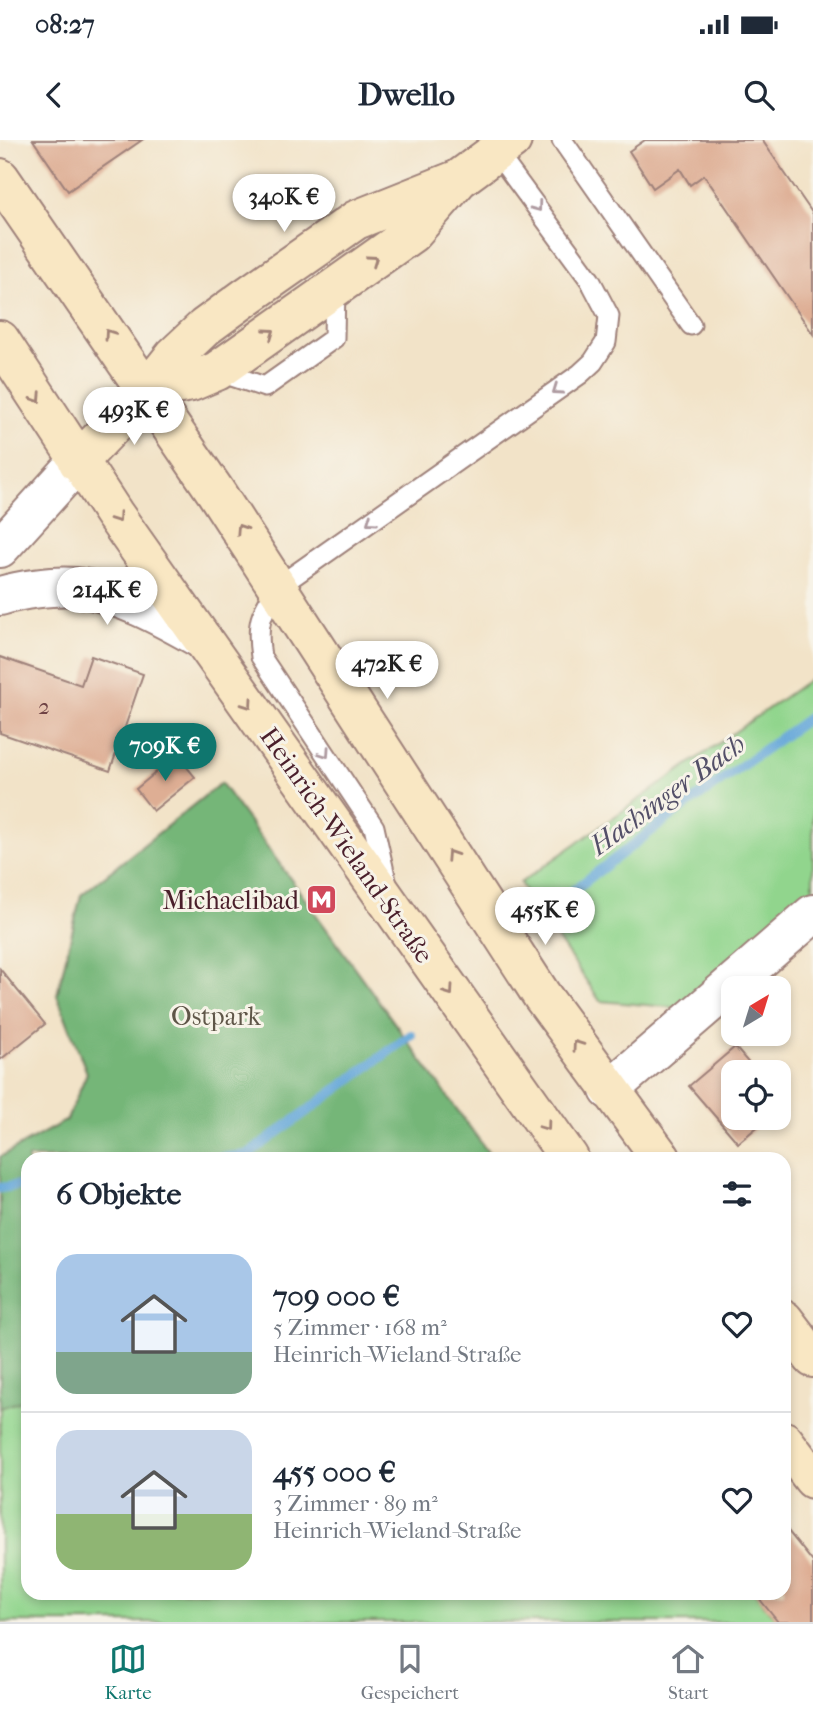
<!DOCTYPE html>
<html lang="de">
<head>
<meta charset="utf-8">
<style>
  :root { --surface:#fff; --page:#f6f6f7; --text:#1f2937; --muted:#747a83; --line:#e0e1e3; --accent:#0f766e }
  body { margin:0; font-family:"IM FELL French Canon",serif; background:var(--page); color:var(--text); height:100vh; display:flex; flex-direction:column; font-size:26px; white-space:nowrap }
  * { box-sizing:border-box; margin:0 }
  p { font-size:23px; color:var(--muted) }
  .icon { flex:none; width:38px; height:38px; fill:none; stroke:currentColor; stroke-width:2; stroke-linecap:round; stroke-linejoin:round }
  .map { position:relative; flex:1; overflow:hidden }
  .details { position:absolute; left:21px; top:1012px; width:770px; height:448px; display:flex; flex-direction:column; background:var(--surface); border-radius:21px; box-shadow:0 4px 10px #0003 }
  .details>* { flex:none }
  .needle { width:46px; rotate:38deg }
  .fabs { position:absolute; left:721px; top:836px; display:grid; gap:14px }
  .fabs a { display:grid; place-items:center; width:70px; height:70px; border-radius:14px; background:var(--surface); box-shadow:0 4px 10px #0003; font-size:35px }
  .price { position:absolute; translate:-50% -60px; padding:0 16px; border-radius:24px; background:#fff; color:#222; font-size:23px; line-height:46px; filter:drop-shadow(0 2px 4px #0008) }
  .price::after { content:''; position:absolute; left:50%; top:42px; width:21px; height:16px; margin-left:-10px; background:inherit; clip-path:polygon(0 0,100% 0,50% 100%) }
  .price.active { background:var(--accent); color:#fff }
  ul { padding:0; list-style:none }
  li { display:flex; align-items:center; gap:21px; height:175px; padding:0 35px }
  li+li { border-top:2px solid var(--line) }
  li span { display:grid; place-items:center; flex:none; width:196px; height:140px; border-radius:21px; color:#555 }
  li>.icon { margin-inline-start:auto }
  span .icon { width:84px; height:84px; fill:#fffc; stroke-width:1 }
  li b { font-size:30px }
  h2 { display:flex; justify-content:space-between; align-items:center; height:84px; padding:0 35px; font-size:30px }
  .status { display:flex; justify-content:space-between; align-items:center; height:49px; padding:0 35px; background:var(--surface); direction:ltr }
  .status svg { height:19px; fill:currentColor }
  header { display:flex; justify-content:space-between; align-items:center; height:91px; padding:0 35px; background:var(--surface); font-size:32px; font-weight:700 }
  .tabs { display:flex; justify-content:space-around; align-items:center; height:98px; border-top:2px solid var(--line); background:var(--surface); font-size:19px; color:var(--muted) }
  .tabs a { display:grid; justify-items:center; gap:4px }
  .tabs .active { color:var(--accent) }
  .map>svg:first-child { display:block }
</style>
</head>
<body>
<div class="status"><b>08:27</b><svg viewBox="0 0 49 12"><path d="M0 12V9h3v3zM5 12V6h3v6zM10 12V3h3v9zM15 12V0h3v12zM26 1h20v11H26zM47 4h2v5h-2z"/></svg></div>
<header><svg class="icon" aria-label="back" viewBox="0 0 24 24"><path d="M15 5l-7 7 7 7"/></svg>Dwello<svg class="icon" aria-label="search" viewBox="0 0 24 24"><circle cx="10" cy="10" r="6"/><path d="M15 15l6 6"/></svg></header>
<div class="map">
<svg width="813" height="1482" viewBox="0 0 813 1482">
  <rect width="100%" height="100%" fill="#f7f3e8"/>
  <filter id="ink" filterUnits="userSpaceOnUse"><feTurbulence type="fractalNoise" baseFrequency=".0143" numOctaves="2"/><feDisplacementMap in="SourceGraphic" scale="14" xChannelSelector="R" yChannelSelector="G"/><feConvolveMatrix kernelMatrix="1 2 1 2 8 2 1 2 1" color-interpolation-filters="sRGB"/></filter>
  <filter id="wash" filterUnits="userSpaceOnUse"><feTurbulence type="fractalNoise" baseFrequency=".00686" numOctaves="4" result="noise"/><feDisplacementMap in="SourceGraphic" scale="28" xChannelSelector="R" yChannelSelector="G"/><feGaussianBlur stdDeviation="1.57" result="paint"/><feColorMatrix in="noise" values="0 0 0 0 0 0 0 0 0 0 0 0 0 0 0 0 0 1.4 0 .05"/><feComposite in="paint" operator="in"/></filter>
  <g filter="url(#wash)">
    <rect width="100%" height="100%" fill="#f2e3c8"/>
    <path fill="#91d58d" stroke="#6e7a5c" stroke-width="2" d="M813,537V752L680,868L600,861L520,743Z
      M221,643L492,1018H28V1452H754L778,1482H0V1017L67,980L87,933L57,855L81,755Z"/>
    <path fill="#74b678" stroke="#5f6a52" stroke-width="2" d="M221,643L492,1018H28V1259L0,1268V1017L67,980L87,933L57,855L81,755Z"/>
    <g fill="none" stroke-linecap="round" stroke-linejoin="round">
      <path stroke="#65a7d9" stroke-width="10" d="M549,769L663,682L813,575
        M220,1018L247,1015L411,895
        M0,1048L28,1044"/>
    </g>
    <g id="blocks">
      <path fill="#deae94" d="M33,0H142L68,51Z
        M645,0H762L813,74V194L704,35L690,45L680,29L653,48L629,11Z
        M91,516L143,534L110,631L0,593V517L81,545Z
        M177,615L195,637L153,671L136,649Z
        M0,829L45,884L0,920Z
        M735,907L757,933H733V978H768L738,1003L689,946Z
        M784,1386L813,1422V1482H778L754,1452H784Z"/>
    </g>
  </g>
  <g filter="url(#ink)">
    <use href="#blocks" fill-opacity="0" stroke="#9e817a" stroke-width="2"/>
    <g fill="none" stroke-linecap="round" stroke-linejoin="round">
      <defs>
        <path id="lane" d="M562,0L691,185
          M217,231L265,247L334,198L335,147
          M387,745L374,687L261,517C256,483 260,474 279,446L580,234L593,222L606,202L609,176L590,140L496,12"/>
        <path id="street" d="M0,408L78,322
          M0,456C20,450 54,445 75,447C118,452 166,479 203,500
          M609,950L813,774"/>
        <path id="secondary" d="M0,38L215,351L542,856L661,1018
          M0,200L114,374L569,1018
          M147,250L191,242L217,231L412,93L459,39L512,0
          M78,322L147,250L174,216L205,187L246,157L356,80L459,39
          M784,1180L813,1218
          M784,1301L813,1339"/>
      </defs>
      <use href="#lane" stroke="#9e817a" stroke-width="23"/>
      <use href="#street" stroke="#9e817a" stroke-width="42"/>
      <use href="#secondary" stroke="#9e817a" stroke-width="42"/>
      <use href="#lane" stroke="#fff" stroke-width="19"/>
      <use href="#street" stroke="#fff" stroke-width="38"/>
      <use href="#secondary" stroke="#f9e7c3" stroke-width="38"/>
    </g>
    <defs><path id="oneway-chevron" d="M-2-3.5L2.5 0L-2 3.5" fill="none" stroke-width="1.6" stroke-linecap="round" stroke-linejoin="round" transform="scale(1.75)"/></defs>
    <g stroke="#ae9aa0">
      <use href="#oneway-chevron" transform="translate(537 67) rotate(53)"/>
      <use href="#oneway-chevron" transform="translate(557 250) rotate(145)"/>
      <use href="#oneway-chevron" transform="translate(371 381) rotate(145)"/>
      <use href="#oneway-chevron" transform="translate(325 613) rotate(56)"/>
    </g>
    <g stroke="#a28377">
      <use href="#oneway-chevron" transform="translate(373 120) rotate(-35)"/>
      <use href="#oneway-chevron" transform="translate(270 193) rotate(-35)"/>
      <use href="#oneway-chevron" transform="translate(109 194) rotate(-125)"/>
      <use href="#oneway-chevron" transform="translate(37 258) rotate(57)"/>
      <use href="#oneway-chevron" transform="translate(117 378) rotate(55)"/>
      <use href="#oneway-chevron" transform="translate(241 389) rotate(-123)"/>
      <use href="#oneway-chevron" transform="translate(248 564) rotate(55)"/>
      <use href="#oneway-chevron" transform="translate(451 715) rotate(-123)"/>
      <use href="#oneway-chevron" transform="translate(449 851) rotate(55)"/>
      <use href="#oneway-chevron" transform="translate(577 905) rotate(-125)"/>
      <use href="#oneway-chevron" transform="translate(546 986) rotate(54)"/>
    </g>
  </g>
  <defs>
    <symbol id="metro-square" viewBox="-11 -11 22 22"><rect x="-9" y="-9" width="18" height="18" rx="4" fill="#d1495b" stroke="#f7f3e8"/><path d="M-5.5 5V-5H-3L0 0L3-5H5.5V5H3V-.5L0 4L-3-.5V5Z" fill="#fff"/></symbol>
  </defs>
  <g fill-rule="evenodd">
    <use href="#metro-square" x="304" y="742" width="35" height="35"/>
  </g>
  <g text-anchor="middle" stroke-width="6" stroke-linejoin="round" paint-order="stroke">
    <g font-size="23" fill="#6f4345">
      <text x="44" y="574">2</text>
    </g>
    <g font-size="26" fill="#4a1f2b" stroke="#f7f3e8">
      <text transform="translate(347 705) rotate(55)" y="9">Heinrich-Wieland-Straße</text>
    </g>
    <g font-size="26" fill="#4a1f2b" stroke="#f7f3e8" text-anchor="end">
      <text x="299" y="769">Michaelibad</text>
    </g>
    <g font-size="26" fill="#5f5648" stroke="#f7f3e8">
      <text x="216" y="885">Ostpark</text>
    </g>
    <g font-size="28" font-style="italic" fill="#534f68" stroke="#f7f3e8">
      <text transform="translate(667 654) rotate(-36)" y="10">Hachinger Bach</text>
    </g>
  </g>
</svg>
<div class="fabs">
<a><svg class="needle" viewBox="-14 -14 28 28"><path d="M0-13l5 13h-10z" fill="#e53935"/><path d="M0 13l5-13h-10z" fill="#747a83"/></svg></a>
<a><svg class="icon" aria-label="locate" viewBox="0 0 24 24"><circle cx="12" cy="12" r="6"/><path d="M12 2v4M12 18v4M2 12h4M18 12h4"/></svg></a>
</div>
<b class="price" style="left:284px;top:94px">340K €</b>
<b class="price" style="left:134px;top:307px">493K €</b>
<b class="price" style="left:107px;top:487px">214K €</b>
<b class="price" style="left:387px;top:561px">472K €</b>
<b class="price active" style="left:165px;top:643px">709K €</b>
<b class="price" style="left:545px;top:807px">455K €</b>
<section class="details">
<h2>6 Objekte<svg class="icon" aria-label="filters" viewBox="0 0 24 24"><path d="M4 7h16M4 17h16"/><circle cx="9" cy="7" r="2"/><circle cx="15" cy="17" r="2"/></svg></h2>
<ul>
<li><span style="background:linear-gradient(#a9c7e8 70%,#7fa58c 0)"><svg class="icon" aria-label="home" viewBox="0 0 24 24"><path d="M3 11l9-7 9 7M6 9v11h12V9"/></svg></span><div><b>709 000 €</b><p>5 Zimmer · 168 m²</p><p>Heinrich-Wieland-Straße</p></div><svg class="icon" aria-label="heart" viewBox="0 0 24 24"><path d="M12 20l-8-8c-3-5 5-10 8-4 3-6 11-1 8 4z"/></svg></li>
<li><span style="background:linear-gradient(#c9d6e8 60%,#8fb573 0)"><svg class="icon" aria-label="home" viewBox="0 0 24 24"><path d="M3 11l9-7 9 7M6 9v11h12V9"/></svg></span><div><b>455 000 €</b><p>3 Zimmer · 89 m²</p><p>Heinrich-Wieland-Straße</p></div><svg class="icon" aria-label="heart" viewBox="0 0 24 24"><path d="M12 20l-8-8c-3-5 5-10 8-4 3-6 11-1 8 4z"/></svg></li>
</ul>
</section>
</div>
<nav class="tabs">
<a class="active"><svg class="icon" aria-label="map" viewBox="0 0 24 24"><path d="M3 6l6-2 6 2 6-2v14l-6 2-6-2-6 2zM9 4v14M15 6v14"/></svg>Karte</a>
<a><svg class="icon" aria-label="saved" viewBox="0 0 24 24"><path d="M7 4h10v16l-5-4-5 4z"/></svg>Gespeichert</a>
<a><svg class="icon" aria-label="home" viewBox="0 0 24 24"><path d="M3 11l9-7 9 7M6 9v11h12V9"/></svg>Start</a>
</nav>
</body>
</html>
